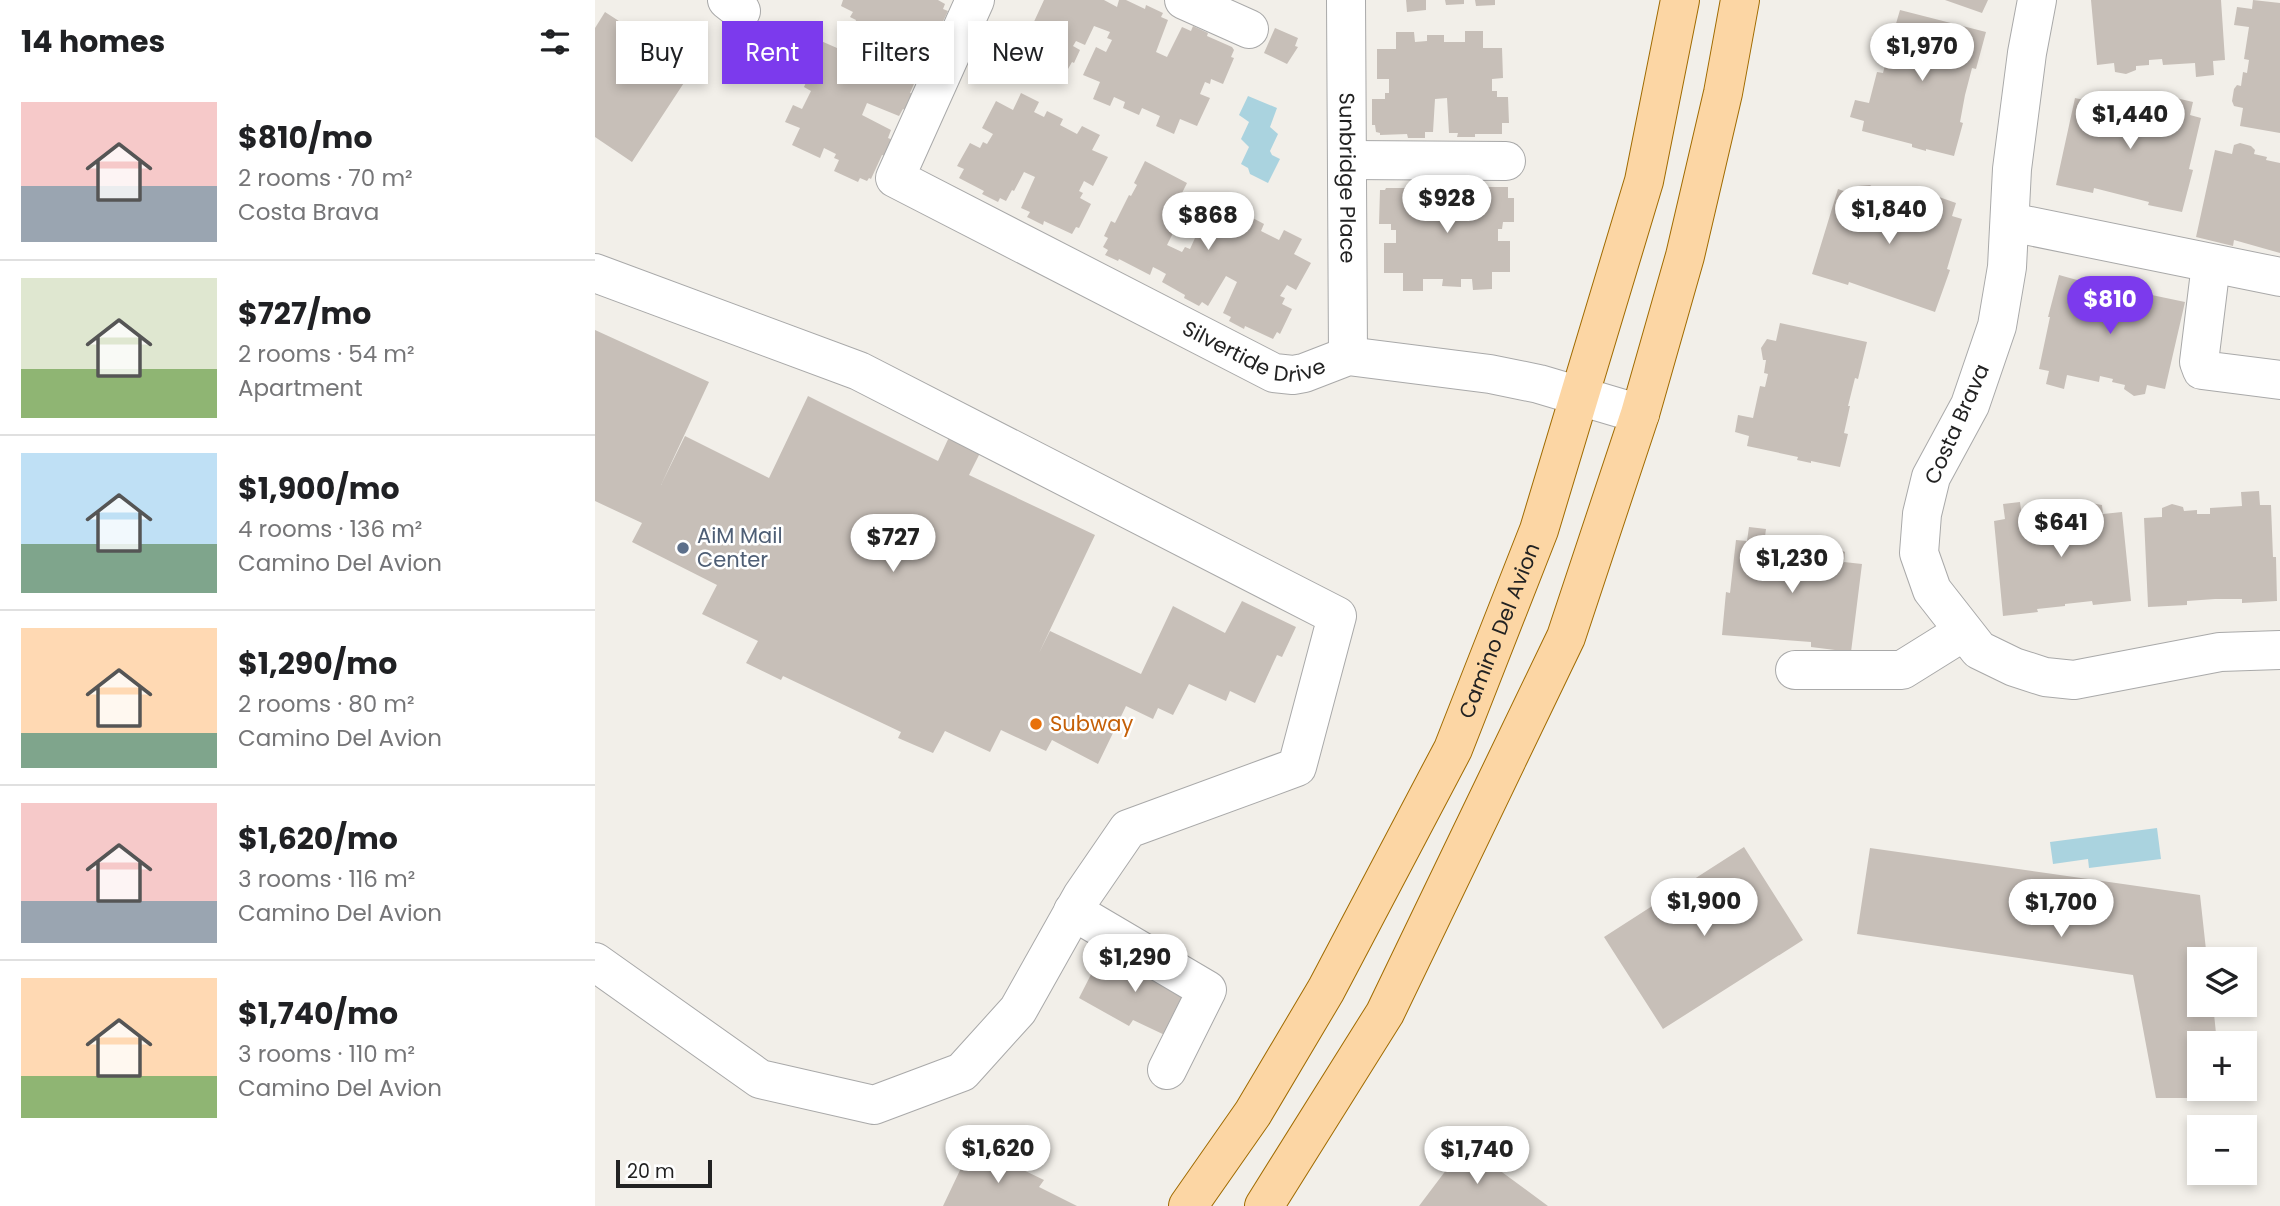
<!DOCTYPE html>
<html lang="en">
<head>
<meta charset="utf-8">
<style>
  :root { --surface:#fff; --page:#f6f6f6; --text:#202124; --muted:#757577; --line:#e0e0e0; --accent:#7c3aed }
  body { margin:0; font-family:Poppins,sans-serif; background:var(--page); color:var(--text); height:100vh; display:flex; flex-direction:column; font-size:26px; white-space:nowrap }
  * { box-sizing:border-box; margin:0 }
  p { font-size:23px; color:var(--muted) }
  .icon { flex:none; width:38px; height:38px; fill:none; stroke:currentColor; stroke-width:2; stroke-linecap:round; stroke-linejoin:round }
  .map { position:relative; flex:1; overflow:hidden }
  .sheet { display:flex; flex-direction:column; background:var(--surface); width:595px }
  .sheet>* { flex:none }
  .banner { position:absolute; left:21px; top:21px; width:665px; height:63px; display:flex; gap:14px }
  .fabs { position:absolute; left:1592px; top:947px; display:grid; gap:14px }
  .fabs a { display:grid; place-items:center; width:70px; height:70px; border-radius:0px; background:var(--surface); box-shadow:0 4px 10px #0003; font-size:35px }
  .scale { position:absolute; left:21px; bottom:18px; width:96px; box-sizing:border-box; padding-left:7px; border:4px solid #222; border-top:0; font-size:19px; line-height:24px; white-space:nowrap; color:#222; -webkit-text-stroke:5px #fff; paint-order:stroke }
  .price { position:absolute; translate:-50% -60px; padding:0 16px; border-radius:24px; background:#fff; color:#222; font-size:23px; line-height:46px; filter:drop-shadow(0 2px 4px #0008) }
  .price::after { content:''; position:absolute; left:50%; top:42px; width:21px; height:16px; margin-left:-10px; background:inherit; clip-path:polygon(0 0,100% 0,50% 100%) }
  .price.on { background:var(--accent); color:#fff }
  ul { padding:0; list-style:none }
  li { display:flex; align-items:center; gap:21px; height:175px; padding:0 21px }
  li+li { border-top:2px solid var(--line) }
  li span { display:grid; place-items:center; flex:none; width:196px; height:140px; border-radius:0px; color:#555 }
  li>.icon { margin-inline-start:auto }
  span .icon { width:84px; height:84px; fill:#fffc; stroke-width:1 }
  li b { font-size:30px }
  h2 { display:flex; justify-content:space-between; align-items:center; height:84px; padding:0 21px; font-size:30px }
  .pill { padding:0 24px; border-radius:0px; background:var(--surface); box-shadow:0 4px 10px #0003; font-size:24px; line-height:63px }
  .pill.on { background:var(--accent); color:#fff }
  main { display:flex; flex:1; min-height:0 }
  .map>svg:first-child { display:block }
</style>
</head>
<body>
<main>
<section class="sheet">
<h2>14 homes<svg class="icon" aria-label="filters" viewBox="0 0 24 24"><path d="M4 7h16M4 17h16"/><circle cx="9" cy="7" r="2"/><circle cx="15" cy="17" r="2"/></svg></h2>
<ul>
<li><span style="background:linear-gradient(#f6c9c9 60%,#9aa5b1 0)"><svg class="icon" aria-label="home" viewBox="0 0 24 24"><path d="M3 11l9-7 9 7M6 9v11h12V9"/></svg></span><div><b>$810/mo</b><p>2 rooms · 70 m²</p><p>Costa Brava</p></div></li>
<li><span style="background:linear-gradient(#dfe7d0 65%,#8fb573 0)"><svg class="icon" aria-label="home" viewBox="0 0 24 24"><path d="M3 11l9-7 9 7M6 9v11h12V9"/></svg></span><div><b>$727/mo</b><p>2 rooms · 54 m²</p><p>Apartment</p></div></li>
<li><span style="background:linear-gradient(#bfe0f5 65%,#7fa58c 0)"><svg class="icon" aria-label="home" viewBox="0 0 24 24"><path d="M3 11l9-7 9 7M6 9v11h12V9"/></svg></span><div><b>$1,900/mo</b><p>4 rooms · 136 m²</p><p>Camino Del Avion</p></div></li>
<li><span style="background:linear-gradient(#ffd9b3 75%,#7fa58c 0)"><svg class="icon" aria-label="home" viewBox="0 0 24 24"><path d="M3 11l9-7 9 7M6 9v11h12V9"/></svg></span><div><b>$1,290/mo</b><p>2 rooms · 80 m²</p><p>Camino Del Avion</p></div></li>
<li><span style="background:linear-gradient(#f6c9c9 70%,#9aa5b1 0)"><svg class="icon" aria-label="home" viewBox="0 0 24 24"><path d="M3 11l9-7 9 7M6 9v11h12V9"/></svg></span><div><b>$1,620/mo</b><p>3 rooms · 116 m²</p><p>Camino Del Avion</p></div></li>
<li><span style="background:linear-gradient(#ffd9b3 70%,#8fb573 0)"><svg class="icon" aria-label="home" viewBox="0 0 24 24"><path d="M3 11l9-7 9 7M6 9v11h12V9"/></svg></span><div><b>$1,740/mo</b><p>3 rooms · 110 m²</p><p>Camino Del Avion</p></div></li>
</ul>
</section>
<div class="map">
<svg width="1685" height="1206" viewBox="0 0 1685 1206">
  <rect width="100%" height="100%" fill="#f2efe9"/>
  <path fill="#aad3df" d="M653,96L682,108L675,127L683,134L675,151L677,155L685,159L673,183L655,174L653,168L646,164L654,147L646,139L654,122L644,115Z
    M1562,828L1566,859L1494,868L1493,859L1458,864L1455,842Z"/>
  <path fill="#c7bfb8" d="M248,0H343L350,4L348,9L353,11L332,55L324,51L317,64L326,68L315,93L319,94L311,110L308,109L304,116L272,103L267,115L296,130L293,138L298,140L290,156L287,155L276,179L274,178L272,181L265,178L263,182L239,171L244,160L239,158L241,154L229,148L225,158L197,145L205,128L190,122L198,105L207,109L216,91L209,87L216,71L222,74L227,62L218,58L226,41L242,48L250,31L277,44L272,54L285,60L287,55L292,57L299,42L279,33L284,23L278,21L274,29L260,23L261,20L255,17L258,12L246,6Z
    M449,0H509L522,7L524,0H531L550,9L551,5L568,13L566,17L573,20L561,52L572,57L587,27L596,31L598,26L613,33L612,36L637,47L639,50L636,57L639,58L628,84L616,79L615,84L610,82L605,94L615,98L602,126L585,119L579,134L561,126L565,116L547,108L544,115L528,108L530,102L519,97L515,106L498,99L505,82L488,75L501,47L511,52L517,40L512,38L515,32L499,26L490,45L481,41L478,46L485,50L479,63L477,62L473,69L469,67L464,78L421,59L431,35L435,37L439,27L437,26Z
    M811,0H831V10L812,12Z
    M850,0H869V4L851,5Z
    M880,0H900V5L881,6Z
    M1350,0H1393L1387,13Z
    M1496,0H1626L1630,60L1618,61L1619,75L1601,77L1600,63L1568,65L1567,59L1554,60V65L1541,66V70L1531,74L1520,72L1519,63L1502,65Z
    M1658,0L1685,3V133L1645,126L1648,108L1639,106L1637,101L1639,89L1642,85L1646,86L1648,72L1652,73L1654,60L1649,59L1654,27L1639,25L1642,7L1657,9Z
    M1305,10L1391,32L1381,69L1377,68L1370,95L1365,122L1368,123L1359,156L1331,149V151L1317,147V144L1267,131L1269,121L1255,117L1260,100L1274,103L1282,72L1288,73L1291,61L1286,59L1290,47L1286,45L1285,34L1291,25L1300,27Z
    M10,12L98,69L37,162L0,137V28Z
    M680,28L703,38L700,46L703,47L692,64L669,53Z
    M870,31H888V48H907L908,78L897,79V91H902V97H913L914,123H907V134H880V137H862L863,133H854L852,98L840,99L838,132H830V138H813L812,134L785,135V133L781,132L780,125H777V99H790V93H794V79H782V49H801V32H819L820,42L832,41V35H849V42H870Z
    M1505,91L1516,94L1520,97V102L1532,104V108L1544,110L1545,105L1577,112L1581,98L1598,102L1595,115L1606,118L1594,169L1598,170L1587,212L1553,205L1554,202L1499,188L1498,193L1461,185L1480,98L1498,102L1500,93Z
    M426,93L444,102L439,112L449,117L452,111L468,119L465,125L482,134L487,126L505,135L497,150L513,157L498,186L489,181L484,191L488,193L485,198L496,204L484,228L481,227L477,234L449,221L448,225L432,217L435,212L426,208L440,177L429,172L419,191L417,190L411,201L405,198L403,202L387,194L389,191L364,178L369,169L362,166L375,143L385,148L388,142L392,144L398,134L387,128L401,101L418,110Z
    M1645,143L1656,146L1660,150L1659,154L1672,157L1671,160L1685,163V253L1639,240L1638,246L1601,237L1620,150L1637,154L1639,145Z
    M550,161L592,183L586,195L590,197L586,205L589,206L582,219L575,215L573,221L582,225L572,245L587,252L590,247L595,249L600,238L590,233L604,205L621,215L629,199L645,207L640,216L651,221L654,216L669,224L666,231L684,240L689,230L707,239L699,254L716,263L701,290L692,285L685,296L690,298L687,304L697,309L685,334L682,332L678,339L650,326L649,329L634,321L636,317L628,313L642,282L631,276L613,306L607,302L604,306L589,298L590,295L567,282L571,274L564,270L558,267L555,275L524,259L523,261L510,255L513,250L508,247L513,238L509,236L516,221L520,223L534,195L536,196L542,185L539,183Z
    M835,183V188H844L845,222H858L859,188H868V183H885V187H913V198H919V222H908L907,229H903V241H915V272H897V289L878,290L877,279H866V287L847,286L848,279H828V291H808V273H789V243H801V230H796V224H784L785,190H790L791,188H817V184Z
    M1275,185L1284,192L1283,196L1295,200L1294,203L1306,206L1308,201L1340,211L1344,197L1361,203L1357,216L1367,219L1352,269L1355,270L1340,312L1254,282L1253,285L1217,274L1243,189L1260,195L1263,186Z
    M1464,275L1551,299L1552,294L1590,302L1570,389L1552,385L1550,394L1539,396L1529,389L1530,385L1517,382L1518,379L1505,376L1504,382L1472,375L1469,389L1451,384L1454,371L1444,369L1455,317H1453Z
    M1185,323L1272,342L1263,379L1260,378L1253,406H1255L1249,433L1253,434L1245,467L1216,461V463L1202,460L1203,457L1152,446L1154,436L1140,432L1143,415L1158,418L1165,386L1170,387L1173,374L1169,373L1171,360H1168L1166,348L1172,339L1181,341Z
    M0,330L114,382L66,485L90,436L174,478L213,396L343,461L355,435L386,451L374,475L500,535L444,653L455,631L546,674L578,606L630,633L647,601L701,627L687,657L682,655L660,703L635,691L631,701L594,684L578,715L563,708L558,719L531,706L503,764L457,740L451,751L406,730L395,752L350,731L338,753L303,738L306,732L188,676L186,680L151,663L163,641L107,614L122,585L37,542L47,523L0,501Z
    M1664,491L1665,505H1676L1678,557H1681L1682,601L1647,603V599H1620L1592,601V605L1553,607L1549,518L1567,517V508L1577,504L1588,507L1589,511L1602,510V514H1615V508L1647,506L1646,492Z
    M1425,502L1427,517L1460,513L1461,518L1474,517L1473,513L1486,512V508L1496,503L1507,505L1508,514L1527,512L1536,601L1498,605L1497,601L1470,604V606L1442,609L1443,612L1408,616L1399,521L1410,519L1408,504Z
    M1154,527L1171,529L1169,544L1202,548V554L1215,555V552L1228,553L1229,549L1240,547L1250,552L1249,562L1267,564L1256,652L1216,647V642L1127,635L1131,592L1135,593L1141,540L1152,541Z
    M1149,847L1208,940L1068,1029L1009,937Z
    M1275,848L1605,895L1612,959H1605V1004H1618L1622,1043H1605V1088H1627L1628,1098H1561L1538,975L1262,934Z
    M509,949L597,989L574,1037L538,1020L534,1026L484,998Z
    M377,1145L449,1180L444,1187L482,1206H348Z
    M870,1145L953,1206H824Z"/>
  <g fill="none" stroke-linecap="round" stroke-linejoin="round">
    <defs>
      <g id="minor">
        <path d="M132,0L146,11"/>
        <path id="s1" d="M380,0L300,178L679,373L698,375L709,373L753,356L895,374L944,384L1045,414"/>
        <path d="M589,0L654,29"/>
        <path id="s2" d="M751,0L753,356"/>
        <path d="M1442,0L1432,53L1417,169L1412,267L1402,326L1375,405L1336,477L1327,514L1324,553L1337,590L1384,650L1419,667L1450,677L1479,680L1625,652L1685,650"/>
        <path d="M754,160L911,161"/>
        <path d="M1415,222L1685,277"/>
        <path d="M1616,264L1604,362L1607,370L1685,380"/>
        <path d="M0,273L264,371L742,616L702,767L533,829L487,896L423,1010L367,1072L279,1105L165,1079L0,962"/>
        <path d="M1200,670H1307L1368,632"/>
        <path d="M478,911L612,990L572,1070"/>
      </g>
      <g id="major">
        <path id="s3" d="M593,1206L658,1113L731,990L858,749L944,530L1049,181L1085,0"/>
        <path d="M669,1206L790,1013L971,637L1045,414L1090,256L1128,93L1145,0"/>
      </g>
    </defs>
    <use href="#minor" stroke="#a9a9a9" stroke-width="40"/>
    <use href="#major" stroke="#a06b00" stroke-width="40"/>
    <use href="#minor" stroke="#fff" stroke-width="38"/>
    <use href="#major" stroke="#fcd6a4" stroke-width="38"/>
  </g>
  <circle fill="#5c6f8a" stroke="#fff" stroke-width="2.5" cx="88" cy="548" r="7"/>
  <circle fill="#e8710a" stroke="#fff" stroke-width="2.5" cx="441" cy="724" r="7"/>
  <g text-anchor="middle" stroke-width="5" stroke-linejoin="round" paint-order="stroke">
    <g font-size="21" fill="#222" stroke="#fff">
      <text dy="7" stroke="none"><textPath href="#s2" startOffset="178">Sunbridge Place</textPath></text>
      <text dy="7" stroke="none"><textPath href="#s1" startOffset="597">Silvertide Drive</textPath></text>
      <text transform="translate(1362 424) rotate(-66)" y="7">Costa Brava</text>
      <text dy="7" stroke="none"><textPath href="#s3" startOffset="656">Camino Del Avion</textPath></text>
    </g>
    <g font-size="21" fill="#4e5e75" stroke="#fff" text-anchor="start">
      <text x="102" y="543">AiM Mail<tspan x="102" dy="24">Center</tspan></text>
    </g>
    <g font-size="21" fill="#c56008" stroke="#fff" text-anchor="start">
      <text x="455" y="731">Subway</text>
    </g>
  </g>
</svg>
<div class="fabs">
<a><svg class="icon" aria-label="layers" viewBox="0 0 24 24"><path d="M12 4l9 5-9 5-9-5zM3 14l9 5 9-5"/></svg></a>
<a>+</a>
<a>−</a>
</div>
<div class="scale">20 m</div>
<b class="price" style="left:1327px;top:83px">$1,970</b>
<b class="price" style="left:1535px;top:151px">$1,440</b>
<b class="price" style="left:852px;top:235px">$928</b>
<b class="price" style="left:1294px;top:246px">$1,840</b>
<b class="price" style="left:613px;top:252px">$868</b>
<b class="price on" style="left:1515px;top:336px">$810</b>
<b class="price" style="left:1466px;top:559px">$641</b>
<b class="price" style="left:298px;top:574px">$727</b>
<b class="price" style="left:1197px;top:595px">$1,230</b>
<b class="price" style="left:1109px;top:938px">$1,900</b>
<b class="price" style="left:1466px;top:939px">$1,700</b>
<b class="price" style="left:540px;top:994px">$1,290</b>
<b class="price" style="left:403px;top:1185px">$1,620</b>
<b class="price" style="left:882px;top:1186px">$1,740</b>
<div class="banner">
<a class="pill">Buy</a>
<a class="pill on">Rent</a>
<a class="pill">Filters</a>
<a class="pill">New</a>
</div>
</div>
</main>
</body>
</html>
